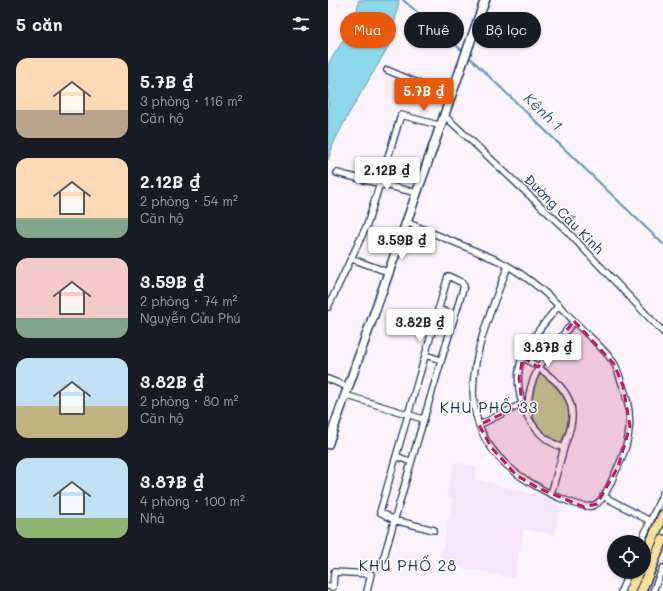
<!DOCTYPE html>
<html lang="vi">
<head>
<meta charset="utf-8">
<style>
  :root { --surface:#171b24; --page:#242831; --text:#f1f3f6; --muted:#9ea1a6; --accent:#ea580c }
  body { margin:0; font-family:Mali,sans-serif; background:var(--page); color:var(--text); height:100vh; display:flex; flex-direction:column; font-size:15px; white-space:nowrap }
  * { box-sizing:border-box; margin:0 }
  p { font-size:13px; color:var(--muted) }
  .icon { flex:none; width:22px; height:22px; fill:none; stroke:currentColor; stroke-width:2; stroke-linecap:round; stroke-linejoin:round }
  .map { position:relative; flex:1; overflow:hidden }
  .side { display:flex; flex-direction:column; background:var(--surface); width:328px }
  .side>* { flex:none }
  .hud { position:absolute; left:12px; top:12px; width:263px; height:36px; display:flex; gap:8px }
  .fabs { position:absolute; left:279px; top:535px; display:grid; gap:8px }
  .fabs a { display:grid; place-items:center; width:44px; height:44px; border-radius:50%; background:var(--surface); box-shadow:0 1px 3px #0004; font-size:20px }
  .price { position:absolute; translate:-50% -34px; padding:0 9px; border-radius:4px; background:#fff; color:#222; font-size:13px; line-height:26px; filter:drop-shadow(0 1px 2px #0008) }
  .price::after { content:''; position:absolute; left:50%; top:24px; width:12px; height:9px; margin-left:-6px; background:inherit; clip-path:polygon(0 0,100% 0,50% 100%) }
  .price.active { background:var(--accent); color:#fff }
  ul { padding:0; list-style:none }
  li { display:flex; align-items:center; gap:12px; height:100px; padding:0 16px }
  li span { display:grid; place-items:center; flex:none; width:112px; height:80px; border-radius:12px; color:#555 }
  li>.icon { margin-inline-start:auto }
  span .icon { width:48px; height:48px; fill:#fffc; stroke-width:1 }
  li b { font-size:17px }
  h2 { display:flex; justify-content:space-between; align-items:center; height:48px; padding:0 16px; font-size:17px }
  .pill { padding:0 14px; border-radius:18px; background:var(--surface); box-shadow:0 1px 3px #0004; font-size:14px; line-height:36px }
  .pill.active { background:var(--accent); color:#fff }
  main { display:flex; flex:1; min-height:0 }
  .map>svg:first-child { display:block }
</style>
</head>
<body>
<main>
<section class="side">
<h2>5 căn<svg class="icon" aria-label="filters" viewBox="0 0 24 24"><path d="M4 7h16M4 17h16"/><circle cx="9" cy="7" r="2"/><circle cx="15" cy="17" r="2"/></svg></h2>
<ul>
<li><span style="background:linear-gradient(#ffd9b3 65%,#b9a48a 0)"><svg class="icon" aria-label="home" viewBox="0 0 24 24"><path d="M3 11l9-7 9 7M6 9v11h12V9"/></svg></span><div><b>5.7B ₫</b><p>3 phòng · 116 m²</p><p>Căn hộ</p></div></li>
<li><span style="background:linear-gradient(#ffd9b3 75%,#7fa58c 0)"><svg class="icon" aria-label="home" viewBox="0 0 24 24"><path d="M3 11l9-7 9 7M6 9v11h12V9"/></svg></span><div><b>2.12B ₫</b><p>2 phòng · 54 m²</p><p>Căn hộ</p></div></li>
<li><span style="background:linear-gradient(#f6c9c9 75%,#7fa58c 0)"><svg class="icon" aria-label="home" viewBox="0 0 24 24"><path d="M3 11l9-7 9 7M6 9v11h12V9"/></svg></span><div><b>3.59B ₫</b><p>2 phòng · 74 m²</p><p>Nguyễn Cửu Phú</p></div></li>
<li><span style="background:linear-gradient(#bfe0f5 60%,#c2b280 0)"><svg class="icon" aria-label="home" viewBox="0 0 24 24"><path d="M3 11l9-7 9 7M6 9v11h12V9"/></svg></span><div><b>3.82B ₫</b><p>2 phòng · 80 m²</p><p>Căn hộ</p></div></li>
<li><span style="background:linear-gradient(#bfe0f5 75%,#8fb573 0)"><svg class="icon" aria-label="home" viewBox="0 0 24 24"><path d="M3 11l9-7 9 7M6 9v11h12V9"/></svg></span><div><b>3.87B ₫</b><p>4 phòng · 100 m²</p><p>Nhà</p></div></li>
</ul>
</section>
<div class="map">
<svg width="335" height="591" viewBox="0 0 335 591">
  <rect width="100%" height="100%" fill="#faf3fc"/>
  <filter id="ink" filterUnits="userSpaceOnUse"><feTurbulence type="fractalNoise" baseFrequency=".025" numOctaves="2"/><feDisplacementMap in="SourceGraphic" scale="8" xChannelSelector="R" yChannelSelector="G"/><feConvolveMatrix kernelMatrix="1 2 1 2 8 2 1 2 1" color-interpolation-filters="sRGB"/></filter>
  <g filter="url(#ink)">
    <path fill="#f4e5f8" d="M126,462L149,467L147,479L224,499L232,508L227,535L196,529L186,578L112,563L125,499L119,497Z"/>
    <path fill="#bbd992" stroke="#6b8478" d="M210,371C237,393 250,408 233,442C196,431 202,401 210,371Z"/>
    <path fill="#8bd8eb" stroke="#5e94b3" d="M31,0H71L63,42L20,115L6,142L0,160V64L23,28L28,16Z"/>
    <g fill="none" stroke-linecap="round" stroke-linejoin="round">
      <path stroke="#5e94b3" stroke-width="2" d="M75,0L137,53
        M140,56L335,244"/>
      <defs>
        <path id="minor" d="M59,70L123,97
          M117,116L235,227L335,332
          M9,173L89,193
          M78,222L169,260C201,276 223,297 247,322C259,335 276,348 286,363C289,368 291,375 293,381C306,413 304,440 288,471C283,481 276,503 264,506C252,509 218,492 208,486C110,430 148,349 180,266
          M24,259L60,272
          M0,307L39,225L73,115L114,126
          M110,309L127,315
          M97,355L113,360
          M195,357C215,371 246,388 244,417C244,427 239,438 236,448C200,437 181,390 195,355C203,337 219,321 231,305
          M0,379L20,387
          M17,395L95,419
          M201,414C195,377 225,348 246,321
          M151,425L194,404
          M68,456L83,462
          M223,494L236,448
          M275,496L322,521
          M313,542L335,493
          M55,560C81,469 108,377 136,286L133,282L120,276L52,512L66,520L106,530
          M0,586L5,587L6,572L43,574L39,591
          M293,591L301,572
          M325,591L335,568"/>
        <path id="secondary" d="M0,444L157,0"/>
        <path id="trunk" d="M316,558L335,515
          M302,591L310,572
          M313,591L335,540"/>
      </defs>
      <use href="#minor" stroke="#1b2f5e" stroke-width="8"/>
      <use href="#secondary" stroke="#1b2f5e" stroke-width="11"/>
      <use href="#trunk" stroke="#1b2f5e" stroke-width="12"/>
      <use href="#minor" stroke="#fff" stroke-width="5.5"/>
      <use href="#secondary" stroke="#fff" stroke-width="8"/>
      <use href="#trunk" stroke="#f9df96" stroke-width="9"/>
    </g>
  </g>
  <path fill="#c2185b" fill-opacity="0.2" stroke="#c2185b" stroke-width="3" stroke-dasharray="8 5" stroke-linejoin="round" d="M246,321L286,364L295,386L302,426L290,467L269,504L256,507L210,488L188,475L163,447L151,425L194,404L191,378L195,357L210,367Z"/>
  <g text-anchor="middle" stroke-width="3" stroke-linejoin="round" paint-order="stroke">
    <g font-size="14" fill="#1b2f5e" stroke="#fff">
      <text transform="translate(236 214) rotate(45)" y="5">Đường Cầu Kinh</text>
    </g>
    <g font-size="15" font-style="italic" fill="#375981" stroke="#fff">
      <text transform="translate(215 112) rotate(44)" y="5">Kênh 1</text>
    </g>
    <g font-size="15" letter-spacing="1" fill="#1b2f5e" stroke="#fff">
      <text x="161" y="413">KHU PHỐ 33</text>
      <text x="80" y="571">KHU PHỐ 28</text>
    </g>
  </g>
</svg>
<div class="fabs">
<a><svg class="icon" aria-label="locate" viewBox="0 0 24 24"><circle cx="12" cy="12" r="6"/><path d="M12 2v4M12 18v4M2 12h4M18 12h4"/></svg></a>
</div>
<b class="price active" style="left:96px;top:112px">5.7B ₫</b>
<b class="price" style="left:59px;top:191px">2.12B ₫</b>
<b class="price" style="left:74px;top:261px">3.59B ₫</b>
<b class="price" style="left:92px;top:343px">3.82B ₫</b>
<b class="price" style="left:220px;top:368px">3.87B ₫</b>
<div class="hud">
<a class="pill active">Mua</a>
<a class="pill">Thuê</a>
<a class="pill">Bộ lọc</a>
</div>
</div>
</main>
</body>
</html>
